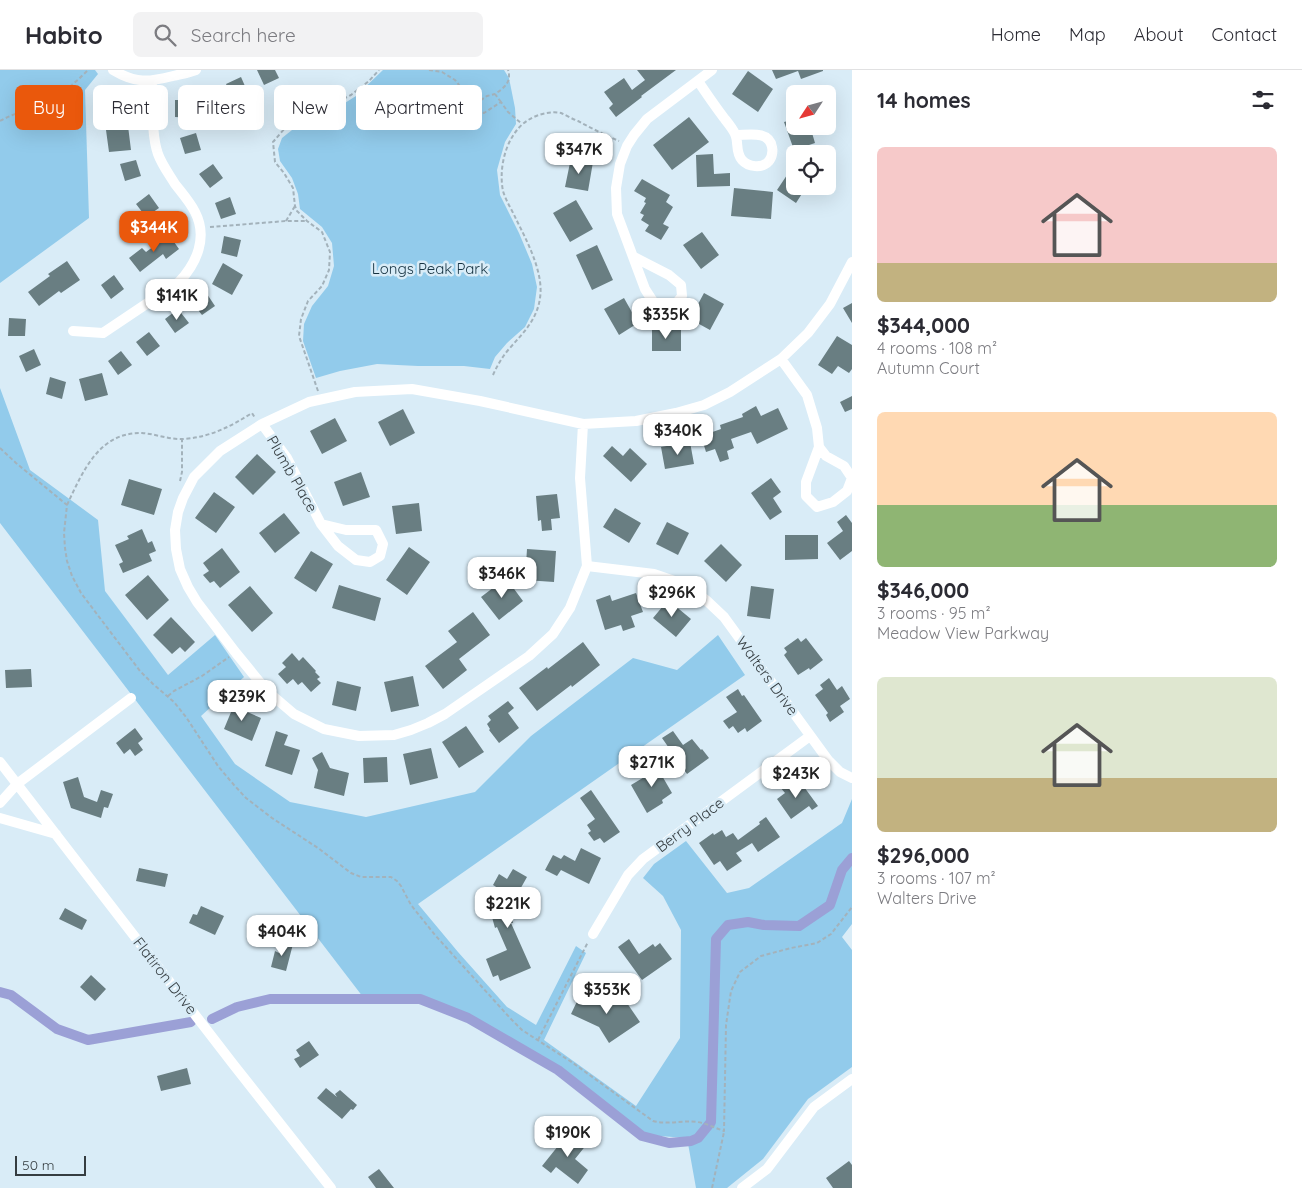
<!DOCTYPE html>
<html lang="en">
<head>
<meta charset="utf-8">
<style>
  :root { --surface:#fff; --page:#f2f2f3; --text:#2b2b33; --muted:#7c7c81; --line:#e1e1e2; --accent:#ea580c }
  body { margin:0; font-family:Quicksand,sans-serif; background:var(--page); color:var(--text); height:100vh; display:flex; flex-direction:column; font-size:19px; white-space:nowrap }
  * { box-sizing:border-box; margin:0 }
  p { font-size:16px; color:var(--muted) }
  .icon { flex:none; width:28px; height:28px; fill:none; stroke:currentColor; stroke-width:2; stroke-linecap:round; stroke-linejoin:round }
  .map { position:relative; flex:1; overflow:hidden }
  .details { display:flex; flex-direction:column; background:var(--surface); width:450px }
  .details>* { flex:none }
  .banner { position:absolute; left:15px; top:15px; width:475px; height:45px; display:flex; gap:10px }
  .needle { width:32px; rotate:234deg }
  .tools { position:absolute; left:786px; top:15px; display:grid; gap:10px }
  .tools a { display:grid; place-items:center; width:50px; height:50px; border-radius:8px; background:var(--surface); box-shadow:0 5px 20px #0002; font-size:25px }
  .scale { position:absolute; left:15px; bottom:12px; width:71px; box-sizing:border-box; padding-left:5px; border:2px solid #353d41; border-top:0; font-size:14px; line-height:18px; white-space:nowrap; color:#353d41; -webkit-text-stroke:4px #d9ecf7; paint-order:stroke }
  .price { position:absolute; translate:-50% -42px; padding:0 11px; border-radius:10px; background:#fff; color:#222; font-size:16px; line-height:32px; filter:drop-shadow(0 1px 2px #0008) }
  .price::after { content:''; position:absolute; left:50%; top:30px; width:15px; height:11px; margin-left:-8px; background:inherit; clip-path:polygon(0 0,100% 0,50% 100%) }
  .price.active { background:var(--accent); color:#fff }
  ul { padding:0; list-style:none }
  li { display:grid; align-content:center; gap:10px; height:265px; padding:0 25px }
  li span { display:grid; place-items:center; height:155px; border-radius:8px; color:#555 }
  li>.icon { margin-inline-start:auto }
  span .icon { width:90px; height:90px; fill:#fffc; stroke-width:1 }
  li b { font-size:21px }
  h2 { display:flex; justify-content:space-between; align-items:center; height:60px; padding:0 25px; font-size:21px }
  .pill { padding:0 18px; border-radius:8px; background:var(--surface); box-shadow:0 5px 20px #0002; font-size:18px; line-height:45px }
  .pill.active { background:var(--accent); color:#fff }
  header { display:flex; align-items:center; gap:30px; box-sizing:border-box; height:70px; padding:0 25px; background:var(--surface); border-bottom:1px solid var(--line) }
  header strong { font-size:24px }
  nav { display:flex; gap:28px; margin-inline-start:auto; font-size:18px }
  .search { width:350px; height:45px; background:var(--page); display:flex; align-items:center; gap:12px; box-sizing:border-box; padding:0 18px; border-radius:8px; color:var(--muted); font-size:19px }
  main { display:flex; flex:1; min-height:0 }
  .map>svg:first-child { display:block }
</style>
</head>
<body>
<header>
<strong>Habito</strong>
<div class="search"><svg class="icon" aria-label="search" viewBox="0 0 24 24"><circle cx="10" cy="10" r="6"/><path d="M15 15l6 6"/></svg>Search here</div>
<nav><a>Home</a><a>Map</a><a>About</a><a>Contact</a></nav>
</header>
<main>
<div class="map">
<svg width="852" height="1118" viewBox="0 0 852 1118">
  <rect width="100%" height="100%" fill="#d9ecf7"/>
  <path fill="#92cbeb" d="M0,0H95L98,4L85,20L89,148L0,213Z
    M383,0H504L509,8L515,38L516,54L505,72L497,100L500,125L519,163L532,194L537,217L534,239L525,257L507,273L495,287L490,299L464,296H418L377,294L340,301L316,308L303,271L304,254L312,236L328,216L334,196L332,173L322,157L300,139L298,124L292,108L280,91L278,79L282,68L297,56L332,41L356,26Z
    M0,318L30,400L98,450L105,521L168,605L215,565L244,607L201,646L235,694L290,732L366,747L475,722L531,666L633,588L677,600L718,565L745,605L418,834L458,882L507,937L536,955L576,876L586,883L544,970L636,1036L680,968L681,860L663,826L643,808L654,794L686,771L727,823L749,818L842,753L852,729V854L842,867L852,880V997L808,1029L763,1089L727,1118H696L687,1068L645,1065L529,982L491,959L427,930L411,926L363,927L0,453Z"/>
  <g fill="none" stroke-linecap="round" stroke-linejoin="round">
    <path stroke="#9ba0d6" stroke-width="10" d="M0,922L11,925L57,959L88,970L191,952
      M212,949L237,937L270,929H420L468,948L558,1000L642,1066L669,1073L691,1071L698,1068L711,1052L716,869L728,855L748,852L764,855L799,856L830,835L842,800L852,788"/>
  </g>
  <path fill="#697e82" d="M257,0H275L279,8L264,15Z
    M637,0H676L641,26L642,27L616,47L609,38L613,34L604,22L624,8L632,20L645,10Z
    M772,0H823V1L801,9L798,1L776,9Z
    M748,1L773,19L758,42L732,24Z
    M241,7L248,23L233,30L226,14Z
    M114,30H130V48H127L131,80L109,82L106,60L113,59Z
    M175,30H192L191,48L175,47Z
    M689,47L709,72L672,100L653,75Z
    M795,49V56H810L815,73L794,80L784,52Z
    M196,63L201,80L185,84L180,68Z
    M713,84L714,104L730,103V116L697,117L696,85Z
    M571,88L593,92L588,121L565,117Z
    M136,90L141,106L125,111L120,94Z
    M795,93V116H807L796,133L777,120Z
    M213,94L223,108L210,118L199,104Z
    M642,109L670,125L666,132L673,137L663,154L669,157L661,170L645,161L649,155L641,150L644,145L640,143L646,133L644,132L646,128L634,121Z
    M734,118L773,122L771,149L731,146Z
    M149,124L159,138L146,147L136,134Z
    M230,127L236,144L221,149L215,133Z
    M576,130L593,159L570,172L553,143Z
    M702,162L719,185L701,199L683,175Z
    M169,165L179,179L166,189L163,184L140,202L129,188L142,178L146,182Z
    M224,166L241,170L237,187L221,183Z
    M597,175L613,210L592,220L576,185Z
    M67,191L80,210L61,223L59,221L39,236L28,222L50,206L48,204Z
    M223,193L243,205L232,225L212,214Z
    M114,205L124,219L111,229L101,215Z
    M205,221L215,236L202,245L191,231Z
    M704,223L724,234L710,260L690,249Z
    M624,228L638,253L619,265L604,239Z
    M852,233V253L843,238Z
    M178,239L189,253L175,263L165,249Z
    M9,248L26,249L25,266H8Z
    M652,259H681V281H652Z
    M149,262L160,276L147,286L136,272Z
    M837,266L852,275V299L849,303L838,296L832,304L818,295Z
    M34,279L41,295L26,302L19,286Z
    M121,281L132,295L118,305L108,291Z
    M102,303L108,325L85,331L79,309Z
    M50,307L66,312L62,329L46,324Z
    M852,326V339L845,342L840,332Z
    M756,336L761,346L778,338L788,359L757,374L751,362L731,369L734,378L727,381L729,389L720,392L715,379L706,382L701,366L721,359L720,355L743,347L742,344Z
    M403,339L415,363L390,376L378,352Z
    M335,348L347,371L322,384L310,361Z
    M690,372L694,394L665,399L661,377Z
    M612,376L623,386L630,378L647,394L631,412L603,386Z
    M257,384L276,402L253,425L235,407Z
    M361,402L370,427L343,436L334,412Z
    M771,408L781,422L773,428L782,442L770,450L751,423Z
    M129,409L162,419L154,445L121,435Z
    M214,422L235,437L216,463L195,448Z
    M557,424L560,448L551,449L552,460L542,461L541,450L538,451L536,426Z
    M419,433L422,461L396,464L392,436Z
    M615,438L641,453L629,473L603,457Z
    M284,443L300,463L275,483L259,463Z
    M846,445L852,453V481L840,490L827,473L843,461L837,452Z
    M667,452L689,463L678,485L656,474Z
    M142,459L148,473L152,471L156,481L149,484L152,491L123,503L119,494L123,492L115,475L129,469L127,466Z
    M785,465H818V489L785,490Z
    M721,474L742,495L726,512L704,491Z
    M409,477L430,492L407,525L386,510Z
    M222,478L240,502L220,518L214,511L210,513L203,505L209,501L203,493Z
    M527,479L556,481L554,512L525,510Z
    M311,481L333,494L316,522L294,508Z
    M148,505L169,530L147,550L125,525Z
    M506,508L523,531L499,550L481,527Z
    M339,515L381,528L375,551L332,538Z
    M250,516L273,543L252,562L228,535Z
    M751,516L774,519L770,549L747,546Z
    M636,523L643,542L631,546L635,557L623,561L621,555L605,560L596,530L610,525L612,531Z
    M668,530L691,549L676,567L653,548Z
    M473,542L490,565L459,589L467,600L443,619L425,596L457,572L448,561Z
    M171,547L195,572L185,582L180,577L172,584L153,565Z
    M798,568L801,572L806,568L823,590L810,600L809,598L798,605L784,585L787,582L784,578Z
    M583,572L600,595L572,617L571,615L537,641L519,618L547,597L548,599Z
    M292,583L299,591L303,587L316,601L315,602L320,607L317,609L321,613L311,622L302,612L298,615L293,609L287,614L278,604L286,597L282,593Z
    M31,599L32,617L6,618L5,600Z
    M413,606L419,636L391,642L384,612Z
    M829,608L837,620L842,616L850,629L840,636L844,642L830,652L826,645L828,643L815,625L823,619L820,615Z
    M337,611L361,617L356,641L332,635Z
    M738,619L742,626L744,625L762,651L747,662L745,658L738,663L733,656L729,659L723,651L737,642L726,627Z
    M236,630L248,635L245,641L261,648L252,671L224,659Z
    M508,631L514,638L508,643L519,658L499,673L489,660L490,659L487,654L491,650L488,646Z
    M466,656L484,682L459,698L442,672Z
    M135,658L143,669L138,673L143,680L135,686L130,679L124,684L116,673Z
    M276,661L288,665L284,675L300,680L292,705L265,696Z
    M673,661L683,675L692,669L701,680L702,679L709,688L687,704L662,668Z
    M431,678L438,708L410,715L403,684Z
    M322,682L330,698L349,703L344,726L314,718L318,700L312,688Z
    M387,687L388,712L364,713L363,688Z
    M654,692L672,723L662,730L663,733L647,743L631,715L646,706L642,699Z
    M78,707L84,727L97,732L101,720L113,724L108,738L104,737L101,748L71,738L63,712Z
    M799,710L818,736L812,740L809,736L791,749L777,729L785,723L780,717L788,711L792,716Z
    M591,720L620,762L604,773L600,768L594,771L588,763L591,761L587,755L595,749L580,728Z
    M766,747L780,767L758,782L752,773L736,783L742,791L727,801L720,791L714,795L699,773L713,763L714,765L722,760L726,767L733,763L738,770L760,754L759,752Z
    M581,778L601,788L589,814L561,800L557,806L545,800L553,785L561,789L564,785L575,791Z
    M139,798L168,804L165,817L136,811Z
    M513,799L527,807L509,839L513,853H511L531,898L500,911L498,905L493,907L486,889L507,880L497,857L495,858L490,840L501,820L493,815L499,804L507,809Z
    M201,836L224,846L215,865L189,853L193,844L197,845Z
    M65,838L87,850L82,860L59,849Z
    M629,869L639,884L653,874L655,877L660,873L672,889L642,910L618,877Z
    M282,871L293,874L286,901L271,897L275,881L279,883Z
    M91,905L106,919L95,931L80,917Z
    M618,920L640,952L609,973L599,957L571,944L581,923L601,932Z
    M309,971L319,985L300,998L294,989L300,986L296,980Z
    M187,998L191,1014L161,1021L157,1006Z
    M326,1018L337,1027L335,1024L340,1020L357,1035L353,1040L351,1039L342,1049L317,1028Z
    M570,1061L587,1074L575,1089L588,1100L578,1114L556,1097L551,1103L542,1096Z
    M849,1091L852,1095V1118H833L826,1108Z
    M379,1099L394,1118H376L368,1107Z"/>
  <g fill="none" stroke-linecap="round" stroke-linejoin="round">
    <path stroke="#a3b2bb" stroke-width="2" stroke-dasharray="4 2.5" stroke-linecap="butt" d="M429,0L442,2L455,10L480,41L484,43L501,32L508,42L521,53
      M501,32L495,24C504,18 512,12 508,0
      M475,34L487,26L495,24
      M0,51C16,42 35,38 51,29C66,21 76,12 88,0
      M286,151L295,136
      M210,157L286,151H307
      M493,305C497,296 502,287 509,279C523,263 537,250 540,228C544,203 527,171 516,149C512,140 506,131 503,121C499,101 504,76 517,60C526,48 545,40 561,43C566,45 572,49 578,51C591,58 605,65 619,71
      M318,321L299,266L301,249L308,231L322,216L329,200L330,182L322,162L307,151L297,141L295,136L293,118L284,103L275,92L273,72L286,57L351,25L369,11L379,0
      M0,378L16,393L67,435L64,463L65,478L67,491L72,506L81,523L140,601L153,614L174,632L186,647L218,696L234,715L246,728L272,748L318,778L351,803L361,807H391L397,811L401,816L411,835L435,865L510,948L522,960L573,993L653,1051C668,1055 682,1050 697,1052C706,1053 715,1058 724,1061L726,955L731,921L740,902L761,886L791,878L817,873L831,864L852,837
      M180,411L182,402V369
      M67,435C83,401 99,362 142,363C156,364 170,370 184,369C210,367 230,357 252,343L255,348
      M168,626L174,621L202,606L229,587
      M538,970L588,872
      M712,1118L724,1062"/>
    <path stroke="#fff" stroke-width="10" d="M113,0C136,14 149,12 173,6C181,4 188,3 196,0
      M698,11C706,23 715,36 724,48C728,53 733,59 735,64C739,72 735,82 742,90C748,97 762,99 769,91C772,87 773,82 772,77C769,60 748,65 736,65
      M634,187L669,205L681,215L682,226L675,235L663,238L654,233L645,219L617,144L616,118L620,94L627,76L634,65L647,49L712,0
      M73,261L103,263L179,212C197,193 208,167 195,142C190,132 182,123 175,114C169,104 162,95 158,84C151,64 153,33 152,12
      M781,289L807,325L817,358L819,377L806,412V426L817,437L833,432L847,421L852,408L844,396L826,386L819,377
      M262,354L287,388L321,454L338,476L356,490L370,492L380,486L383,474L376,460H346L321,454
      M583,354L580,408L587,496L570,538L553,564L529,586L445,644L428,653L411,660L394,665L359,666L324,659L294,644L267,621L236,583L197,532L188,517L180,499L176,479L175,460L178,442L183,428L194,407L220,381L262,354L309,332L355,322L412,319L480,331L583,354L636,351L676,343L704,335L730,322L781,289L808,263L830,234L852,192
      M587,496L654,504L686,515L706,530L724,547L828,690L840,702L852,708
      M0,692L233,994L331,1118
      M0,733L17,714L131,628
      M0,748L56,764
      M593,864L628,805L643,789L810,666
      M742,1118L767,1099L814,1037L852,1009"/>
  </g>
  <g text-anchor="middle" stroke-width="5" stroke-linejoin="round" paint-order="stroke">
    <g font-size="15" fill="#153241" stroke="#d9ecf7">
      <text x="430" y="204">Longs Peak Park</text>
    </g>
    <g font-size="15" fill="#353d41" stroke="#d9ecf7">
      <text transform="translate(292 404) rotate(60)" y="5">Plumb Place</text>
      <text transform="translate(767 606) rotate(54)" y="5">Walters Drive</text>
      <text transform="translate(690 755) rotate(-37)" y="5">Berry Place</text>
      <text transform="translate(165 906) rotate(52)" y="5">Flatiron Drive</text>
    </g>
  </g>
</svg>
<div class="tools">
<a><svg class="needle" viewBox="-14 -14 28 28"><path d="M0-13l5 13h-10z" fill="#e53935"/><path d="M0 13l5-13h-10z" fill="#7c7c81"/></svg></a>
<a><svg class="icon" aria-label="locate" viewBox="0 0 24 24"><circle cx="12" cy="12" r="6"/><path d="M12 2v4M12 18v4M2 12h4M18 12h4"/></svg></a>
</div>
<div class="scale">50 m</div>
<b class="price" style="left:579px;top:105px">$347K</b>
<b class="price active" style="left:154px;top:183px">$344K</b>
<b class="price" style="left:177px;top:251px">$141K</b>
<b class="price" style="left:666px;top:270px">$335K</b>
<b class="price" style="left:678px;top:386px">$340K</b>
<b class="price" style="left:502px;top:529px">$346K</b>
<b class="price" style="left:672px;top:548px">$296K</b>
<b class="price" style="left:242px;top:652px">$239K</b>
<b class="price" style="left:652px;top:718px">$271K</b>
<b class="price" style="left:796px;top:729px">$243K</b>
<b class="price" style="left:508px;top:859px">$221K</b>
<b class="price" style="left:282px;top:887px">$404K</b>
<b class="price" style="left:607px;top:945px">$353K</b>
<b class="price" style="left:568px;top:1088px">$190K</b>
<div class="banner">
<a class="pill active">Buy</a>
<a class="pill">Rent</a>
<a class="pill">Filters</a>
<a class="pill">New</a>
<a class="pill">Apartment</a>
</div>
</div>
<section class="details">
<h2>14 homes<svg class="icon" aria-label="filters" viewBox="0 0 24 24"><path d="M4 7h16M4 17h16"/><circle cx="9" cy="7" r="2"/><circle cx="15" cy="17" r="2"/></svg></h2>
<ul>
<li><span style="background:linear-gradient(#f6c9c9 75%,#c2b280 0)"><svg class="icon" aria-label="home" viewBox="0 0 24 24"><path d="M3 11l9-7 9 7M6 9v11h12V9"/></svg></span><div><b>$344,000</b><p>4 rooms · 108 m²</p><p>Autumn Court</p></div></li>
<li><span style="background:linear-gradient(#ffd9b3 60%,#8fb573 0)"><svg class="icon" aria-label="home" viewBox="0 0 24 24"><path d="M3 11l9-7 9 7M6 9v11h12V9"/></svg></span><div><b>$346,000</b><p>3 rooms · 95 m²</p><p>Meadow View Parkway</p></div></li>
<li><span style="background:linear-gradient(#dfe7d0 65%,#c2b280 0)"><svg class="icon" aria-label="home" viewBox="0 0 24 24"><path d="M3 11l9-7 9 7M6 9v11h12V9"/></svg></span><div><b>$296,000</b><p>3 rooms · 107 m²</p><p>Walters Drive</p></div></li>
</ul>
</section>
</main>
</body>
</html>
